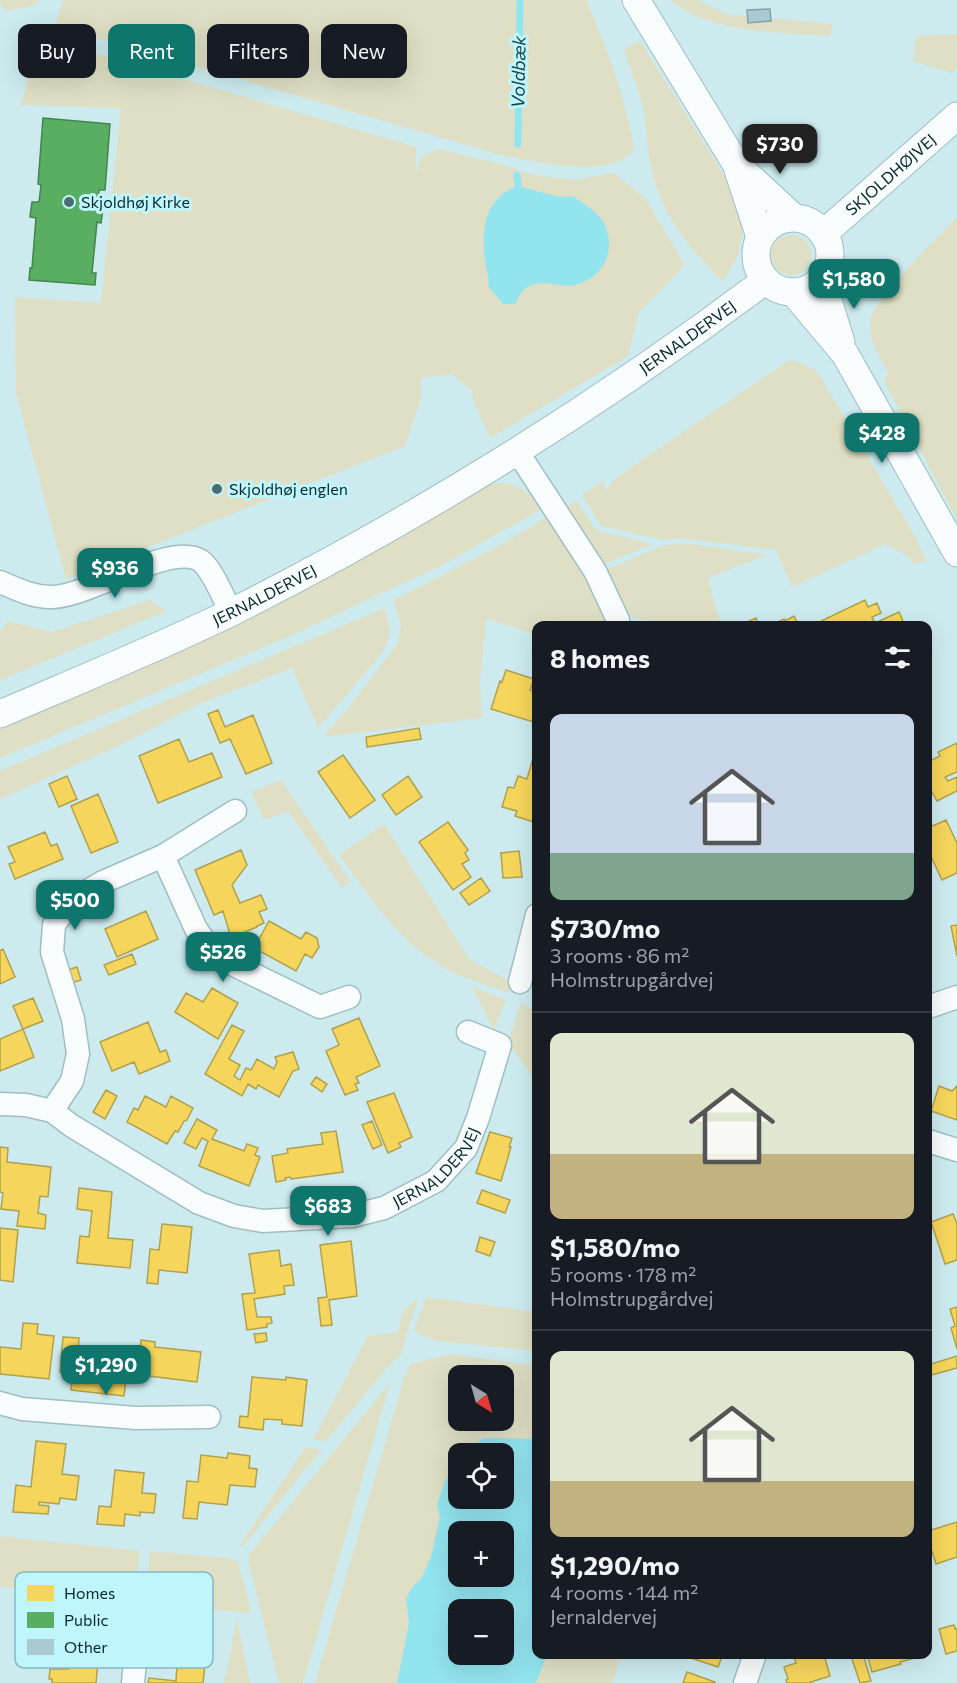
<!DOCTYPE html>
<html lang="en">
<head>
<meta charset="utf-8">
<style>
  :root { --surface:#171b24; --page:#242831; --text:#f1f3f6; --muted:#9ea1a6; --line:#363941; --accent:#0f766e }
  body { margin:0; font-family:Commissioner,sans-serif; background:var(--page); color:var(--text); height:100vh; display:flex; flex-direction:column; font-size:22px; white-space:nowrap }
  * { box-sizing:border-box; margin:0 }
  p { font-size:20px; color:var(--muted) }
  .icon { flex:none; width:33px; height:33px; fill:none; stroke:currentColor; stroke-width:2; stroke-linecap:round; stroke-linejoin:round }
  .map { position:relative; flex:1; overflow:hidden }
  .drawer { position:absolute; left:532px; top:621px; width:400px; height:1038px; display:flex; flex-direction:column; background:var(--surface); border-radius:12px; box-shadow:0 6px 24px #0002 }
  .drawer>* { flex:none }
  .top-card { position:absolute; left:18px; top:24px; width:424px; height:54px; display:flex; gap:12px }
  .needle { width:39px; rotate:143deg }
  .buttons { position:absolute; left:448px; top:1365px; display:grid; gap:12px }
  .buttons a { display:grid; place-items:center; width:66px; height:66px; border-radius:12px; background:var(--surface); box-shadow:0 6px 24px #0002; font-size:30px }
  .price { position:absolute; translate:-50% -51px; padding:0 14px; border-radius:12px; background:var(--accent); color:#fff; font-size:20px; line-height:39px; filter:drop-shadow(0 2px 3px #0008) }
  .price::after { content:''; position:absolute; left:50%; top:36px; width:18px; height:14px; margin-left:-9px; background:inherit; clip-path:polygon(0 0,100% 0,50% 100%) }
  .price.on { background:#222; color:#fff }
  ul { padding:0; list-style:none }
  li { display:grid; align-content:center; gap:12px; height:318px; padding:0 18px }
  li+li { border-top:2px solid var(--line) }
  li span { display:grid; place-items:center; height:186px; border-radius:12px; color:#555 }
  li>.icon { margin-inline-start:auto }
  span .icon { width:108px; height:108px; fill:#fffc; stroke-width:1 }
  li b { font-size:26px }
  h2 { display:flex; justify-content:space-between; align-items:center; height:72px; padding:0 18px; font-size:26px }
  .chip { padding:0 21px; border-radius:12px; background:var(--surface); box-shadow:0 6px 24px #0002; font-size:21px; line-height:54px }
  .chip.on { background:var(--accent); color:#fff }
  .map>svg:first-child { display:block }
</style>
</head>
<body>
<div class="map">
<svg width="957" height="1683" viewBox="0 0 957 1683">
  <rect width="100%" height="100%" fill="#cdebef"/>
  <path fill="#dfdfc5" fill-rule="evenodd" d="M0,0H41L31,6L6,11L0,3Z
    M63,0H586C608,49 625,97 634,149C631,152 628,158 624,159C595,175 537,162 505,156L55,26Z
    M670,0H698L727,14L833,24L830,36C780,32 711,34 670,0Z
    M957,34V68L951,73L913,61L916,36Z
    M39,37L416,147L417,174L420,158L437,149L504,165L534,175L574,180L614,173L645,198L685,265L639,312L628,356L490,438L473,400L472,391L452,374L421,378V398L405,446L66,579L16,393L15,297L101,303L121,108L21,105Z
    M640,41L732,188L743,228L738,255L723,281C688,248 658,210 650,162C646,144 647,125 643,107C638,88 630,69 624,50Z
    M957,217V520L883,379L889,374C880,357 866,338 871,318C875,299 940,235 957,217Z
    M771 255a20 20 0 1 1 40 0a20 20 0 1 1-40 0Z
    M788,361H796L817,371L917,540L926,561L915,564L905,554L885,544L792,587L776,550L680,538L664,540L601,526L582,495L605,480L604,493L613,481L626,471Z
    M503,483C523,487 530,493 541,509L442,565L292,635L0,758V728L140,669L487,485Z
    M576,500L597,531L653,544L601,565L565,508Z
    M547,517L592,588L606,620L607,625L537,626V635L486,618L480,683L482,718L331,736L324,735L346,711L398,643L401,625L394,600L503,544Z
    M685,543L767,555L712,576L708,579L720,622C699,622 635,628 623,609C616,598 611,582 605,570L665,545Z
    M150,600L166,611L0,680V632L7,621L52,632Z
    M385,608L390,632L384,651L318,728L292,668L201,703L120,745L0,799V771Z
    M281,780L350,881L342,888L288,811L264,820L252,792Z
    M384,824L468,957L474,962L512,982L509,993C484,984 458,977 437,963C394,936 368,894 339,855Z
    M472,987L506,1000L494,1030Z
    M521,1003L537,1011V1083L508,1042Z
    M426,1297L537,1312V1351L437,1341L414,1331Z
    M418,1298L400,1356L388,1367L326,1441L313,1440L368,1336L398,1332L403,1311Z
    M451,1354L537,1366V1654L622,1655L612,1683H315L404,1378L411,1364ZM459,1376H504V1420H459ZM459,1454H504V1498H459ZM459,1532H504V1576H459ZM459,1610H504V1654H459Z
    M390,1383L303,1683H279L249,1563V1555Z
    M305,1448L322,1449L244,1545H240Z
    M0,1536L140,1551L134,1601L0,1587Z
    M150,1551L229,1558L238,1562L251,1612L249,1613L146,1603Z
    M237,1619L250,1683H224Z"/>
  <path fill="#92e4ef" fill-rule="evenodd" d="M518,186L559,197L573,196C582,203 596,210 602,220C618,246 606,277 575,285C561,288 544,279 529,286C522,289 518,298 515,304H503L488,286L489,280C480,247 478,198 518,186Z
    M537,1434V1654L547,1655L536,1683H397L409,1623L406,1599L412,1587L421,1579L431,1557L440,1517L437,1505L445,1481L458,1458L459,1457V1498H504V1454L463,1453L484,1438L530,1439ZM459,1532H504V1576H459ZM459,1610H504V1654H459Z"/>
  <path fill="#f6d55c" stroke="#afa14e" stroke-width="1.5" d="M865,600L868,607L877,603L881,613L872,617L875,623L899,612L905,626H823L821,621Z
    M794,616L799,626H770L784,619L785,621Z
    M756,618L759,626H738Z
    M506,670L534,679L530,690L537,692V723L491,709L500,681L502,682Z
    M218,710L225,727L253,715L272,763L246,774L230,739L220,743L208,714Z
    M419,728L421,739L367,747L366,737Z
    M179,739L189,762L212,753L222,777L158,803L139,756Z
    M957,743V772L945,777L948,781L957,777V791L937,801L928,785V762L940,756L938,752Z
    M343,755L375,800L350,818L318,772Z
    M533,758L537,759V823L515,816L517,811L502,807L508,787L514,788L518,776L527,779Z
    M67,776L77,799L59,807L49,784Z
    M408,776L422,797L396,815L382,795Z
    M98,794L118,842L91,853L71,806Z
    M946,820L957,843V873L942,880L928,850V828Z
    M448,822L468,850L465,853L469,860L462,864L471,877L453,890L419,842Z
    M45,832L51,846L57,844L63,859L15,879L9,864L15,862L8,847Z
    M241,850L247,865L232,885L240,903L261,895L267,909L259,912L264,923L257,926V927L231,938L223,911L214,915L195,870Z
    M519,851L522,877L503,878L501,853Z
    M481,878L490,891L469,905L460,893Z
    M146,911L158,939L117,957L105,929Z
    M269,921L301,939L306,932L317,938L319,947L312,958L305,954L296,971L254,948Z
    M957,925V956L951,926Z
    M3,949L15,977L0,984V951Z
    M132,954L136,964L109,975L104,965Z
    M77,967L81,980L71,983L67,970Z
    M212,988L238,1003L218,1039L175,1012L186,993L203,1002Z
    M33,998L43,1021L23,1029L13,1006Z
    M359,1018L380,1066L356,1077L359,1083L355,1084L358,1090L345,1095L326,1051L339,1045L332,1029Z
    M148,1022L160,1052L166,1050L170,1061L139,1074L134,1062L112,1071L100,1042Z
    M232,1025L244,1031L229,1059L240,1065L234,1076L240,1080L246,1068L251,1070L257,1059L274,1069L277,1062L275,1057L293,1052L299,1069L293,1071L279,1097L258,1085L256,1089L248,1084L242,1096L205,1074Z
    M23,1029L34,1057L0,1071V1039Z
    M316,1077L327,1084L322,1092L311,1084Z
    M939,1086L952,1091L957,1086V1120L931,1111Z
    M106,1090L117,1096L105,1119L93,1112Z
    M394,1093L412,1137L399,1143L401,1147L388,1153L367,1102Z
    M145,1096L166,1107L171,1096L193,1108L187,1120L184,1121L178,1132L175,1131L167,1144L127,1122L134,1108L138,1110Z
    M197,1119L217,1130L212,1139L244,1151L247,1144L258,1148L255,1155L260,1157L249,1186L199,1166L208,1141L202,1138L196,1149L184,1143Z
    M372,1121L382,1145L373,1149L362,1125Z
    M336,1131L343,1172L291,1179L290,1177L285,1178L286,1180L276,1182L272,1156L288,1153L287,1149L323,1144L321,1133Z
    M490,1132L512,1138L509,1147H511L501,1181L476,1173Z
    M0,1147L8,1148L7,1162L51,1167L48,1197L40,1196L38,1213L46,1215L45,1229L17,1226L19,1211L1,1209L3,1193L0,1192Z
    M79,1188L112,1192L108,1238L133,1240L130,1268L77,1263L80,1236L89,1237L92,1211L77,1209Z
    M482,1190L510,1200L505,1213L477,1203Z
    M953,1214L957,1224V1260L945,1264L931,1222Z
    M162,1224L192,1227L187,1273L159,1270L158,1284L147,1283L150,1249L159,1250Z
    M0,1228L18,1230L13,1282L0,1280Z
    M480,1237L495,1242L490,1256L476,1251Z
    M351,1241L357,1296L329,1300L332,1325L321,1326L318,1298L327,1297L320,1245Z
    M279,1250L281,1266L291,1264L294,1285L284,1286L285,1294L254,1299L257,1317H271L272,1323L267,1324V1327L247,1330L242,1294L255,1293L249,1254Z
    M957,1307V1349L951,1328L955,1326L950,1309Z
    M23,1323L38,1324L37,1334L54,1336L49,1379L0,1374V1347L21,1349Z
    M266,1333L267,1341L256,1343L254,1334Z
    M63,1337L79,1338L77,1361L110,1364L111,1350L129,1352L124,1396L71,1390L73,1373L60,1372Z
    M141,1340L155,1342V1347L201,1352L197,1382L149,1376V1373L138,1372Z
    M957,1356V1368L928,1376V1365Z
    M252,1377L286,1380V1377L307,1380L302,1426L282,1424V1420L264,1419L263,1430L239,1427L240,1416L248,1417Z
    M36,1441L66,1444L62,1474L79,1476L76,1500L60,1498L59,1504L39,1502V1505L49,1506L48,1514L13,1512L16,1485L31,1487Z
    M228,1453L250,1456L249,1468L257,1469L255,1487L230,1485L227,1505L199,1502L197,1519L183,1518L187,1481L198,1482L201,1455L227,1458Z
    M115,1470L144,1473L142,1493L156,1494L154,1513L140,1512V1516L125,1514L124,1526L97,1524L99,1506L111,1507Z
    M957,1522V1557L936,1564L931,1548H928V1531Z
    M76,1604L104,1606L101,1635L124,1637L121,1666L98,1663L96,1683H52V1679H49L50,1669H69L72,1647L48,1642V1634L57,1635L58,1627L74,1629Z
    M183,1614L210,1617L203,1683H148L149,1678L176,1681L177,1665H169L170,1656L178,1657Z
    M954,1625L955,1629L957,1628V1651L946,1654L939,1629Z
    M689,1654H723L718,1667L688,1657Z
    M793,1654H813L814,1658L824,1655L830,1676L808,1683H787L786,1680L788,1679L784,1667L796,1663Z
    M855,1654H863L871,1681L860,1683L851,1656Z
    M867,1654H914L915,1658L900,1662L901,1664L872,1672Z
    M687,1672L715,1682V1683H683Z"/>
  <path fill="#5aae61" stroke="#418651" stroke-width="1.5" d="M43,118L110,124L105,190H99L98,208H103L101,223L97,222L92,273H96L95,285L29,280L30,268H32L36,218L30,217L32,202H39L41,185L38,184Z"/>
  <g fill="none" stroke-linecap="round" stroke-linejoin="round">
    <path stroke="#92e4ef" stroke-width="7" d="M518,144L520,0
      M517,175L518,186"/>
  </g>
  <path fill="#abc9d1" stroke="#83a2aa" stroke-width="1.5" d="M770,9L771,21L748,23L747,10Z"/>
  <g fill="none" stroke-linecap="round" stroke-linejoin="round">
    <defs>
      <g id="minor">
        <path d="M517,451L595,571L618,620V626"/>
        <path d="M0,582C17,589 34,598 53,597C90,596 172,541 201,561C212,569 224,599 231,612"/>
        <path d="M163,856L196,929L212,952L230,963L320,1007L349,997"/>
        <path d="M520,982L537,915"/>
        <path d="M928,1007L957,997"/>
        <path id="s1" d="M0,1104L26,1105L52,1111L72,1126L199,1203L234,1216L263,1221L352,1216L384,1208L436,1181L466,1148L478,1118L500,1045L468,1032"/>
        <path d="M52,1111L72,1081L78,1054L73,1019L52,952L54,925L71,901L103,882L163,856L235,811"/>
        <path d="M928,1141L957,1150"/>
        <path d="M0,1403L22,1409L136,1418L209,1417"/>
        <path d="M133,1683L139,1618"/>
        <path d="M745,1683L755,1654"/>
      </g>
      <g id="tertiary">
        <path d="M636,0L736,164L760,237"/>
        <path d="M739,167L793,217"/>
        <circle cx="793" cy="255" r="37"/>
        <path id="s2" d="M823,234L957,116"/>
        <path d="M821,278L841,342"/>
        <path d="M793,292L845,354L957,553"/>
        <path id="s3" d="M0,714C77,681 156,649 232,612C419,518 598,406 766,280"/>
      </g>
    </defs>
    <use href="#minor" stroke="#9ebec2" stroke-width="25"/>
    <use href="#tertiary" stroke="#9ebec2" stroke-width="29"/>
    <use href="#minor" stroke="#f8fcfd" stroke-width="22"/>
    <use href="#tertiary" stroke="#f8fcfd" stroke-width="27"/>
  </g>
  <g fill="#4d6c70" stroke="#bff6fd" stroke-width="2">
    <circle cx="69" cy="202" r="6"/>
    <circle cx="217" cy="489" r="6"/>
  </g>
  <g text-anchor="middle" stroke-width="6" stroke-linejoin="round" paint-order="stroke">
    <g font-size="16" fill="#08282c" stroke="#bff6fd">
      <text dy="6" stroke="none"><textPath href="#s2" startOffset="90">SKJOLDHØJVEJ</textPath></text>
      <text dy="6" stroke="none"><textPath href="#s3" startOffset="786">JERNALDERVEJ</textPath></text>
      <text dy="6" stroke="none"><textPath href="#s3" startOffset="290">JERNALDERVEJ</textPath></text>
      <text dy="6" stroke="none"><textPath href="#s1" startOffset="483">JERNALDERVEJ</textPath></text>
    </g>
    <g font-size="16" fill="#08282c" stroke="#bff6fd" text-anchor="start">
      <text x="81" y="208">Skjoldhøj Kirke</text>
      <text x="229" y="495">Skjoldhøj englen</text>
    </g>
    <g font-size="18" font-style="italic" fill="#15454b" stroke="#bff6fd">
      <text transform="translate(519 72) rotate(-89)" y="6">Voldbæk</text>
    </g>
  </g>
  <rect x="15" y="1572" width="198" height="96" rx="9" fill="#bff6fd" stroke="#88b8be" stroke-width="1.5"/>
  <rect x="27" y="1585" width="27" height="16" fill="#f6d55c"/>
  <rect x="27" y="1612" width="27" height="16" fill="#5aae61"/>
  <rect x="27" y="1639" width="27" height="16" fill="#abc9d1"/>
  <g font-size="16" fill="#08282c">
    <text x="64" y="1599">Homes</text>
    <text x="64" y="1626">Public</text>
    <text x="64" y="1653">Other</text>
  </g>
</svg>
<div class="buttons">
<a><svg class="needle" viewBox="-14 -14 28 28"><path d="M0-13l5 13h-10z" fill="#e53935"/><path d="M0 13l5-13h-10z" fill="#9ea1a6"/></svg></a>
<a><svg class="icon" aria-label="locate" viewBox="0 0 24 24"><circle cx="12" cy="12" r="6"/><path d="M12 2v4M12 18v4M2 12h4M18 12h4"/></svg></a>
<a>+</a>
<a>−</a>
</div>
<b class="price on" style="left:780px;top:175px">$730</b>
<b class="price" style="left:854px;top:310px">$1,580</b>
<b class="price" style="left:882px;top:464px">$428</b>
<b class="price" style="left:115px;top:599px">$936</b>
<b class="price" style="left:75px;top:931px">$500</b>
<b class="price" style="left:223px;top:983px">$526</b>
<b class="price" style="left:328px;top:1237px">$683</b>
<b class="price" style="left:106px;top:1396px">$1,290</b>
<div class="top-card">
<a class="chip">Buy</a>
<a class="chip on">Rent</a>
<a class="chip">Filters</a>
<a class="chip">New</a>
</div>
<section class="drawer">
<h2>8 homes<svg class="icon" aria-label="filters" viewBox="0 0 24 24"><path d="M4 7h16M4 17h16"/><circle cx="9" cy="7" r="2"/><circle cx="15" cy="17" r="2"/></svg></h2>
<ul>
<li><span style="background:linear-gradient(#c9d6e8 75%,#7fa58c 0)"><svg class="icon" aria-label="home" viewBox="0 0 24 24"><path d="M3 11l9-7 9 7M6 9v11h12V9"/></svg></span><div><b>$730/mo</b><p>3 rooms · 86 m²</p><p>Holmstrupgårdvej</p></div></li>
<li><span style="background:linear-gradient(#dfe7d0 65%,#c2b280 0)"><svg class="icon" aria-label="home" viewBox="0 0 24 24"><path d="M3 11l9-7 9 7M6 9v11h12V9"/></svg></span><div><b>$1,580/mo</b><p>5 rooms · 178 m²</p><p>Holmstrupgårdvej</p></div></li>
<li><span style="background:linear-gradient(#dfe7d0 70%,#c2b280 0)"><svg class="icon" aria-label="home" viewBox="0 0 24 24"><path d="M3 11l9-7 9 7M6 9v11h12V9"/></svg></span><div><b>$1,290/mo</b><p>4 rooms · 144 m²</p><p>Jernaldervej</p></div></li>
</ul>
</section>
</div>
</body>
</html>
